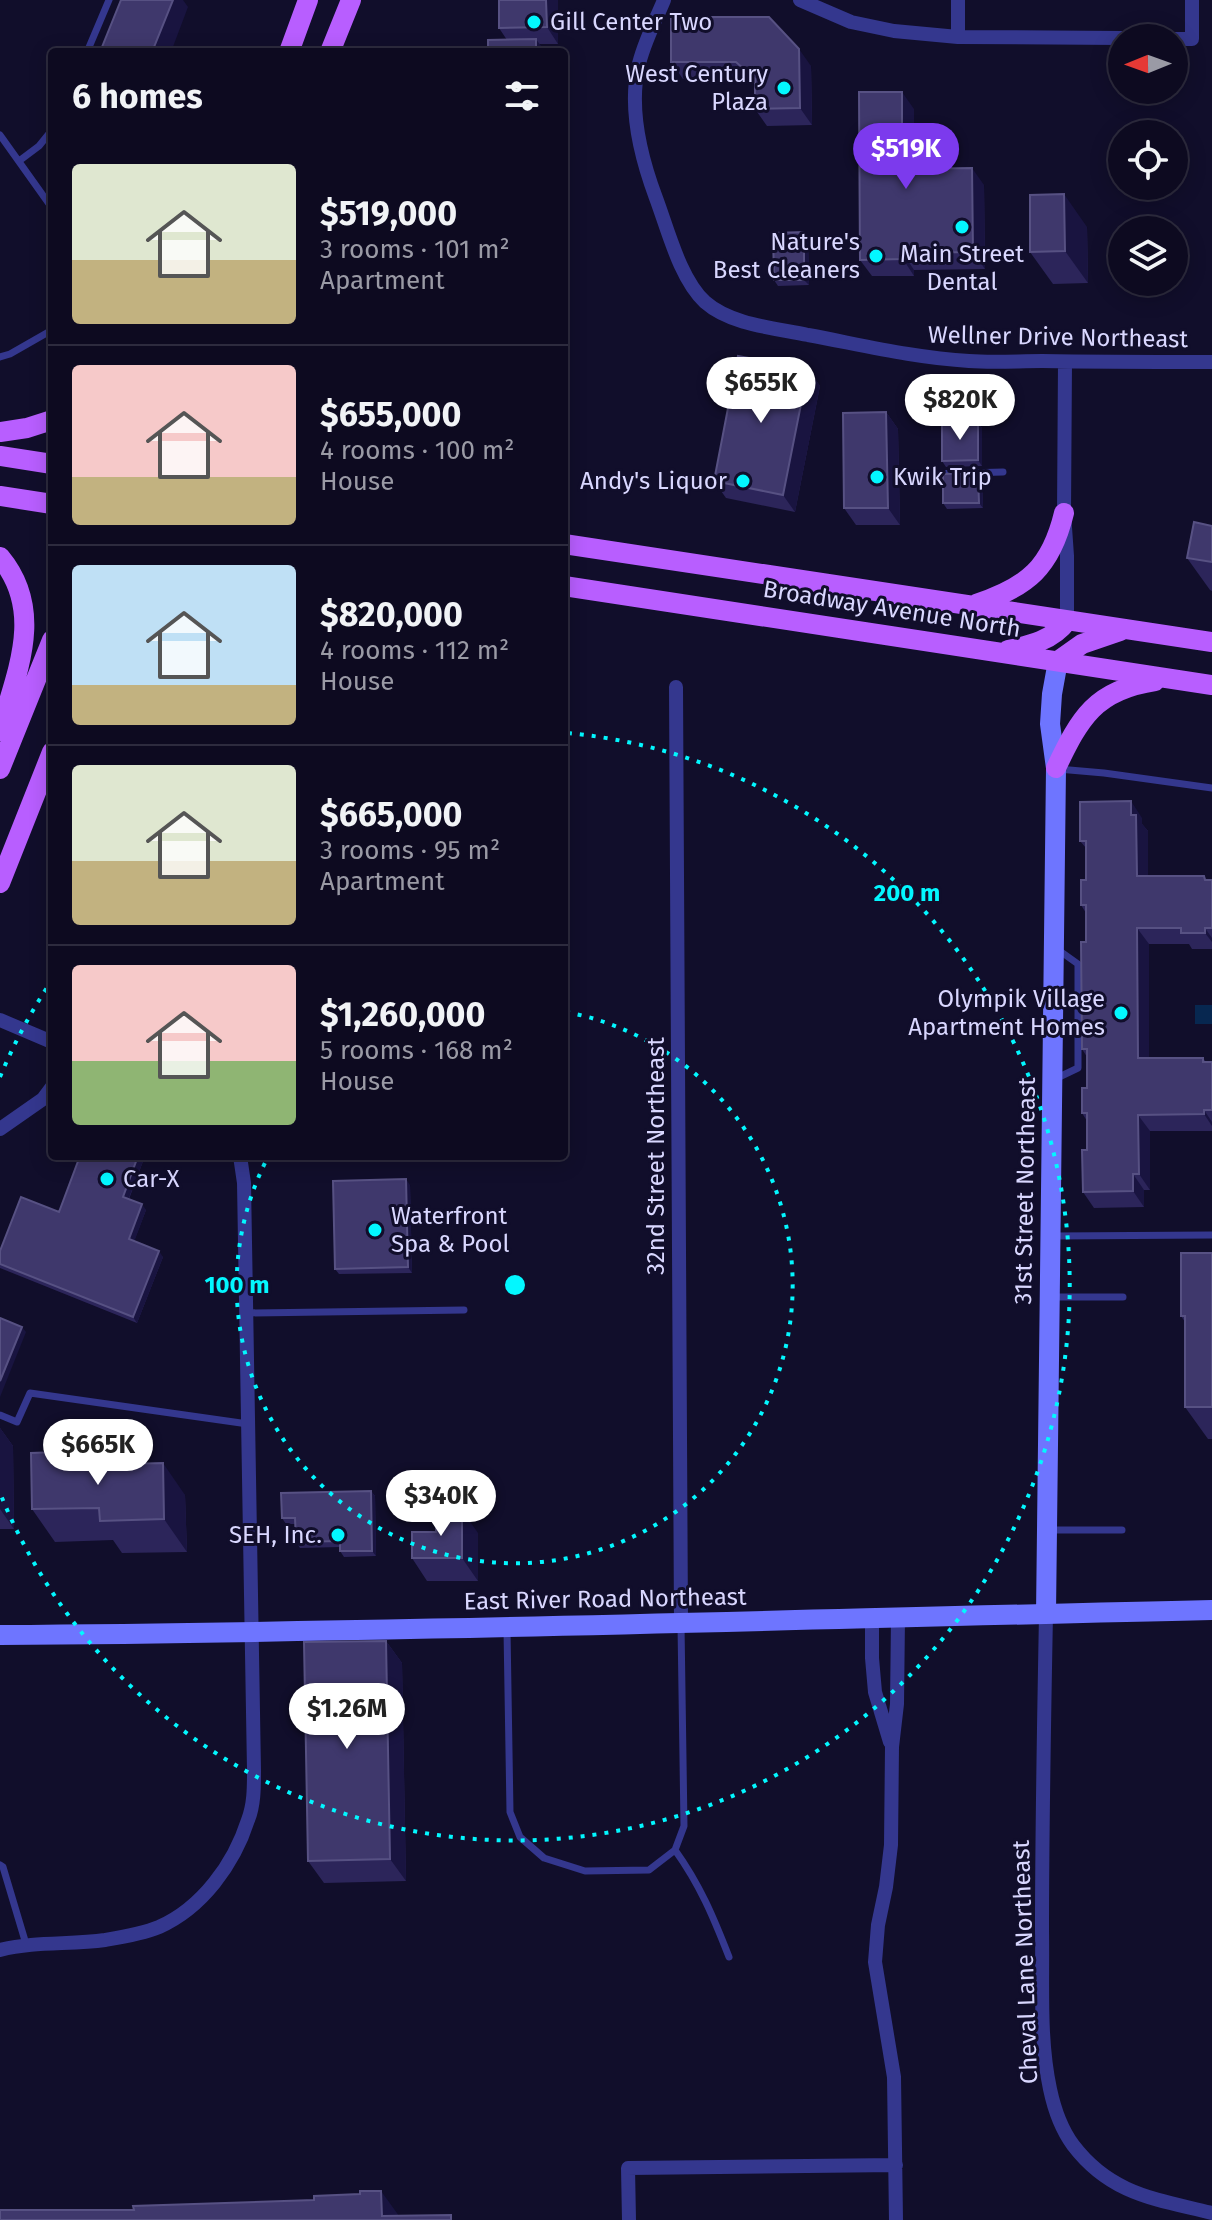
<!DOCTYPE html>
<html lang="en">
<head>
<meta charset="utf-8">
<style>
  :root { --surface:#0d0a20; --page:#1b182d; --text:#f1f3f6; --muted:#9a9aa5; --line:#2d2b3e; --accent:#7c3aed }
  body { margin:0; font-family:"Fira Sans",sans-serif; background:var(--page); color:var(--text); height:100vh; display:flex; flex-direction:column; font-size:30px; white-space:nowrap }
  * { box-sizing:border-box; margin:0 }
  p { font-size:26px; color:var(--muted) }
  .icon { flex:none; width:44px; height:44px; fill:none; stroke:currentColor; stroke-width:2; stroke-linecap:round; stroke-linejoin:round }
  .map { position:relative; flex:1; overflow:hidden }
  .drawer { position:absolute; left:48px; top:48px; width:520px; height:1112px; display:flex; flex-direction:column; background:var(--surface); border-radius:8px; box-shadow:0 4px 20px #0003,0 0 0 2px var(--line) }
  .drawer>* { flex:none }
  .needle { width:52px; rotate:269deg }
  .controls { position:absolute; left:1108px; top:24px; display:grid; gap:16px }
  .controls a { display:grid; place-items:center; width:80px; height:80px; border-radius:50%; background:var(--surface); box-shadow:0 4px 20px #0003,0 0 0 2px var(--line); font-size:40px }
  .price { position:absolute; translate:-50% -68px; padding:0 18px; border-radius:28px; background:#fff; color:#222; font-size:26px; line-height:52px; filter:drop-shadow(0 2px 4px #0008) }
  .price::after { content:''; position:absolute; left:50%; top:48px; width:24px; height:18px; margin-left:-12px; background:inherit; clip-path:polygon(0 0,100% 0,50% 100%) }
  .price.current { background:var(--accent); color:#fff }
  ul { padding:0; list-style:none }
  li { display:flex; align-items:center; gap:24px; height:200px; padding:0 24px }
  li+li { border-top:2px solid var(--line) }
  li span { display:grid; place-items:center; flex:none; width:224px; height:160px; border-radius:8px; color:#555 }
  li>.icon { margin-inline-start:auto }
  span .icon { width:96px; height:96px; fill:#fffc; stroke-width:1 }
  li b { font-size:34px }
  h2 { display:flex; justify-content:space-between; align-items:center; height:96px; padding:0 24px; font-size:34px }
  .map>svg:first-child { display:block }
</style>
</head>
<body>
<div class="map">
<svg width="1212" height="2220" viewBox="0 0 1212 2220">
  <rect width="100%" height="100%" fill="#110e2b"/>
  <path fill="#072750" d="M1195,1005H1212V1024H1195Z"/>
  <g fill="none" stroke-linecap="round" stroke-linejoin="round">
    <path stroke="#34378e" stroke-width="7" d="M87,52L109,0
      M0,135L52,208
      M19,161L39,146L52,130
      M0,357L10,354L52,330
      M928,474L1003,472
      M1058,769L1104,773L1212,788
      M1055,1079L1078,1068V964L1057,949
      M1053,1236L1212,1235
      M1052,1297H1123
      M246,1313L464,1310
      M0,1415L17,1422L30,1393L248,1424
      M1050,1530H1122
      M507,1630L510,1812L520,1837L544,1858L585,1871L649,1870L675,1850L684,1826L681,1625
      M675,1850C700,1885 713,1916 729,1957
      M0,1865L3,1867L26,1944"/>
    <path stroke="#34378e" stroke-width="14" d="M664,0C655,22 643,44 638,68C629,110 641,158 656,198C668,230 680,279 705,302C731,325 775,328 808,335C862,345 915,358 969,361C994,363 1018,361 1042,361C1099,362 1155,362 1212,362
      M800,0L851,22L894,31L958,37L1122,38
      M958,0V37
      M1174,39H1192V0
      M1065,362L1064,513L1067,556V621
      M676,687L681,1624
      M0,1020L52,1042
      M0,1129L43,1099L52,1087
      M1046,1614C1044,1720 1042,1825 1042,1931C1043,1983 1039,2038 1050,2089C1054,2108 1062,2130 1073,2145C1111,2195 1156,2199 1212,2213
      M872,1619V1658L875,1692L890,1742
      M0,1950C35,1941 70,1945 105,1940C123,1937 142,1934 159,1927C202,1908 234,1864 248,1820C254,1805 254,1788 254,1771L244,1183L240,1156
      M629,2220L628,2168L896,2165
      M896,2220L894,2077L875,1962L878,1925L886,1887L891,1845L892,1747L897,1704L898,1618"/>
    <path stroke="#6e75ff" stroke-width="20" d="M1046,1614L1056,768L1050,724L1052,694L1058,661
      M0,1635C404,1632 808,1619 1212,1610"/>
    <path stroke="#b85eff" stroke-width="20" d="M289,52L308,0
      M330,52L351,0
      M0,432L27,428L52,420
      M0,456L52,464
      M0,496L52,504
      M564,544L1212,642
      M0,557C45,611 17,671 0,731
      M564,586L1212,685
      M976,604C1028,587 1051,567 1064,513
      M1008,650C1031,645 1053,640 1067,621
      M1058,661L1082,644L1120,631
      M1056,768C1080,718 1095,690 1155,681
      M0,769L52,640
      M0,883L52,752"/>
  </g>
  <path fill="#2c255a" d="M558,0V44H539L545,52H488L507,40L499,28Z
    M671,17L811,66L812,125L767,126L755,109V85L748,79H683L671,62Z
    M914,109V169L984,185L985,269L914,270V276H872L860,260Z
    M1087,227L1088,283L1053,284L1030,252Z
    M804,232L808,238L809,285L778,286L774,280Z
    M808,369L820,386L795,512L726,498L714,481Z
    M886,412L898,429L900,525H856L844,508Z
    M978,423L982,428V466L946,467L942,461Z
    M978,473L982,479L983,508L947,509L943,503Z
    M1212,526V591L1210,590L1187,558Z
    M1142,818V824L1148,831V876H1204L1207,880H1212V949H1192L1189,944H1149V1058H1203L1206,1062H1212V1131H1150V1190H1144V1207L1094,1208L1083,1192L1087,1150V1121L1082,1113L1087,1088V1057L1082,1049L1086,942V913L1081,905L1086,880V848L1080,841Z
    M80,1156H145L129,1199L146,1210L134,1241L163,1257L137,1323L0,1268V1251L59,1212Z
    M287,1156H402L288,1157Z
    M410,1185L412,1273L339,1274L335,1269Z
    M1212,1253V1439H1208L1185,1407V1322L1181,1316Z
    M0,1428L13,1446L14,1529H0Z
    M95,1464L185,1495L187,1552L122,1553L113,1540L55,1542L32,1509Z
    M371,1491L375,1496L376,1556L344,1557L340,1551V1547L300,1548L296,1542L295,1524H286L282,1518Z
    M436,1532L478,1533V1581H427L412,1558Z
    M386,1641L402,1663L406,1881L324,1883L308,1861Z"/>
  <path fill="#191440" d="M173,0H183L188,7L171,52H152Z
    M546,0H558V44L547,27Z
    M536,39L545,52H536Z
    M799,49L811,66L812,125L800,108Z
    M902,92L914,109V186L902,169Z
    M972,168L984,185L985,269L973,252Z
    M1064,194L1087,227L1088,283L1065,251Z
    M804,232L808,238L809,285L804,280Z
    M903,253L914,270V276L903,259Z
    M808,369L820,386L795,512L783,495Z
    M886,412L898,429L900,525L888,508Z
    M978,423L982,428V466L978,460Z
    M978,473L982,479L983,508L979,503Z
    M1131,801L1142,818V824L1148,831V892L1137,876Z
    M1137,928L1149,944V1074L1138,1058Z
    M1205,928L1212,938V942L1205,933Z
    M1204,1110L1212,1122V1126L1204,1114Z
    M1138,1115L1150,1131V1190L1139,1174Z
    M138,1156H145L127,1203L123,1197Z
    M1133,1174L1144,1190V1207L1133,1191Z
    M406,1179L410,1185L412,1273L408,1267Z
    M142,1204L146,1210L133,1245L129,1239Z
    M159,1251L163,1257L137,1323L133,1317Z
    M22,1327L26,1332L0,1397V1381Z
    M0,1428L13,1446L14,1529L0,1509Z
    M86,1451L109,1484L87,1465Z
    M163,1463L185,1495L187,1552L164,1519Z
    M371,1491L375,1496L376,1556L372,1551Z
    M462,1510L478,1533V1581L462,1558Z
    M386,1641L402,1663L406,1881L390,1859Z
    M381,2191L402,2220L382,2216Z"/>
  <path fill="#3f386c" stroke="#575183" stroke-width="2" d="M121,0H173L152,52H100Z
    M499,0H546L547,27L499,28Z
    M671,17H769L799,49L800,108L755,109V79L736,62H671Z
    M536,39V52H488V40Z
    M859,92H902V169L972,168L973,252L903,253V259L860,260Z
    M1064,194L1065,251L1030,252V195Z
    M804,232V280H774L773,233Z
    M738,356L808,369L783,495L714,481Z
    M886,412L888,508H844L843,413Z
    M942,423H978V460L942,461Z
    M978,473L979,503H943V474Z
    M1194,522L1212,526V562L1187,558Z
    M1131,801V815H1136L1137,876H1204L1205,880H1212V928H1205V933H1181V928H1137L1138,1058H1203V1062H1212V1110H1204V1114L1138,1115L1139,1174H1133V1191L1083,1192L1082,1150H1087V1113H1082V1088H1087V1049H1082L1081,942H1086V905H1081V880H1086V841H1080V802Z
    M80,1156H138L123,1197L142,1204L129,1239L159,1251L133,1317L0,1264V1251L21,1197L59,1212Z
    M406,1179L408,1267L335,1269L333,1181Z
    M1181,1253H1212V1407H1185V1316H1181Z
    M0,1318L22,1327L0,1381Z
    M86,1451L87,1465L163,1463L164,1519L100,1521L99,1508L32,1509L31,1453Z
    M371,1491L372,1551H340V1541L296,1542L295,1518H282L281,1493Z
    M436,1510H462V1558H412V1532H436Z
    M386,1641L390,1859L308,1861L304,1642Z
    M360,2191H381L382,2216L451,2215V2220H0V2210H134L133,2206L314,2200V2196L360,2194Z"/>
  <g fill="none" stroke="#03f7ff" stroke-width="4" stroke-dasharray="4 8">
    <path d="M566 1012A278 278 0 1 1 268 1157"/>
    <path d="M0 1077A555 555 0 0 1 50 983M568 733A555 555 0 1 1 0 1493"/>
  </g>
  <g fill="#03f7ff" stroke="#110e2b" stroke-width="3">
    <circle cx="534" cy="22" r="8"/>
    <circle cx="784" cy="88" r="8"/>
    <circle cx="962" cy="227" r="8"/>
    <circle cx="876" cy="256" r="8"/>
    <circle cx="877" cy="477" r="8"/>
    <circle cx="743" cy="481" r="8"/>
    <circle cx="1121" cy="1013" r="8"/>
    <circle cx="107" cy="1179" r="8"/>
    <circle cx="375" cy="1230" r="8"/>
    <circle cx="338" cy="1535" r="8"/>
  </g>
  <g text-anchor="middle" stroke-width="6" stroke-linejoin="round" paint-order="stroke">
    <g font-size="24" fill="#d9d7ff" stroke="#110e2b" text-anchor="end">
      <text x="550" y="30" text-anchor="start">Gill Center Two</text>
      <text x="768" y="82">West Century<tspan x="768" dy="28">Plaza</tspan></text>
      <text x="860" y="250">Nature's<tspan x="860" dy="28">Best Cleaners</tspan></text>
      <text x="962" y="262" text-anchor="middle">Main Street<tspan x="962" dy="28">Dental</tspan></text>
      <text x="893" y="485" text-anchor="start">Kwik Trip</text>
      <text x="727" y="489">Andy's Liquor</text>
      <text x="1105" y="1007">Olympik Village<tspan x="1105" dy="28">Apartment Homes</tspan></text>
      <text x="123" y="1187" text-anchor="start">Car-X</text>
      <text x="391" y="1224" text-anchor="start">Waterfront<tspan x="391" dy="28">Spa &amp; Pool</tspan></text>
      <text x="322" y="1543">SEH, Inc.</text>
    </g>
    <g font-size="24" fill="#d9d7ff" stroke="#110e2b">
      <text transform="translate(1058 337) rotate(1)" y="8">Wellner Drive Northeast</text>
      <text transform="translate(892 609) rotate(9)" y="8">Broadway Avenue North</text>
      <text transform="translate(656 1156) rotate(-90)" y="8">32nd Street Northeast</text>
      <text transform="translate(1025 1191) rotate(-89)" y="8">31st Street Northeast</text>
      <text transform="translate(605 1599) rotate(-1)" y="8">East River Road Northeast</text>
      <text transform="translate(1025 1962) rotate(-92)" y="8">Cheval Lane Northeast</text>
    </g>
  </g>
  <circle cx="515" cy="1285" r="12" fill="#03f7ff" stroke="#110e2b" stroke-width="4"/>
  <g font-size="24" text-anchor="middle" font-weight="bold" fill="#03f7ff" stroke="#110e2b" stroke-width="6" stroke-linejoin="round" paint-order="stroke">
    <text x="907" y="901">200 m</text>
    <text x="237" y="1293">100 m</text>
  </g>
</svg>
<div class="controls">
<a><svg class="needle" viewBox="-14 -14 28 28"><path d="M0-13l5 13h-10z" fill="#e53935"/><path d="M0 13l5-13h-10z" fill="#9a9aa5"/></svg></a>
<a><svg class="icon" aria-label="locate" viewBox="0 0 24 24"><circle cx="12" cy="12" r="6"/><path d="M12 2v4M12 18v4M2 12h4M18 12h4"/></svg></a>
<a><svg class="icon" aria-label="layers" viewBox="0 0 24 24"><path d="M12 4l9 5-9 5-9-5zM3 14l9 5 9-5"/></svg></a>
</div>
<b class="price current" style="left:906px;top:191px">$519K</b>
<b class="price" style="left:761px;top:425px">$655K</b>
<b class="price" style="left:960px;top:442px">$820K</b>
<b class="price" style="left:98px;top:1487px">$665K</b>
<b class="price" style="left:441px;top:1538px">$340K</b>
<b class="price" style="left:347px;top:1751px">$1.26M</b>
<section class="drawer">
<h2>6 homes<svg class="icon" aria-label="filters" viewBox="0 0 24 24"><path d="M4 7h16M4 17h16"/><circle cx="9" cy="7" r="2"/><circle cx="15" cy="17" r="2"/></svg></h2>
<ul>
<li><span style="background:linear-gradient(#dfe7d0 60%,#c2b280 0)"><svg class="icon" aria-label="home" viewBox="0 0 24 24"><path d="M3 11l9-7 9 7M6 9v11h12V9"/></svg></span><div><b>$519,000</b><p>3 rooms · 101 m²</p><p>Apartment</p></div></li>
<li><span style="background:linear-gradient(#f6c9c9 70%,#c2b280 0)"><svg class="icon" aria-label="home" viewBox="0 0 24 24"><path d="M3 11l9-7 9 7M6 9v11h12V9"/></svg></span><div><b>$655,000</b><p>4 rooms · 100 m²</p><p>House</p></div></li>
<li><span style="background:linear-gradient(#bfe0f5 75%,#c2b280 0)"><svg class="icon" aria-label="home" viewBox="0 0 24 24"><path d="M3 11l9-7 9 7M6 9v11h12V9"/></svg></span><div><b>$820,000</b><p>4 rooms · 112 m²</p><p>House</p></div></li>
<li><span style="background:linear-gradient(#dfe7d0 60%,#c2b280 0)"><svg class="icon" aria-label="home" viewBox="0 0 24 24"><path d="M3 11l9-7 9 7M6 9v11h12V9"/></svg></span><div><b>$665,000</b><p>3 rooms · 95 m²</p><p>Apartment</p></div></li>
<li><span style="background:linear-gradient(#f6c9c9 60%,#8fb573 0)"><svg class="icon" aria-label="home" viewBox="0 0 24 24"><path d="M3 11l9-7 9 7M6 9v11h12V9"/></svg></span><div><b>$1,260,000</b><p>5 rooms · 168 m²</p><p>House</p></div></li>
</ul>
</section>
</div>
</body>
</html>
